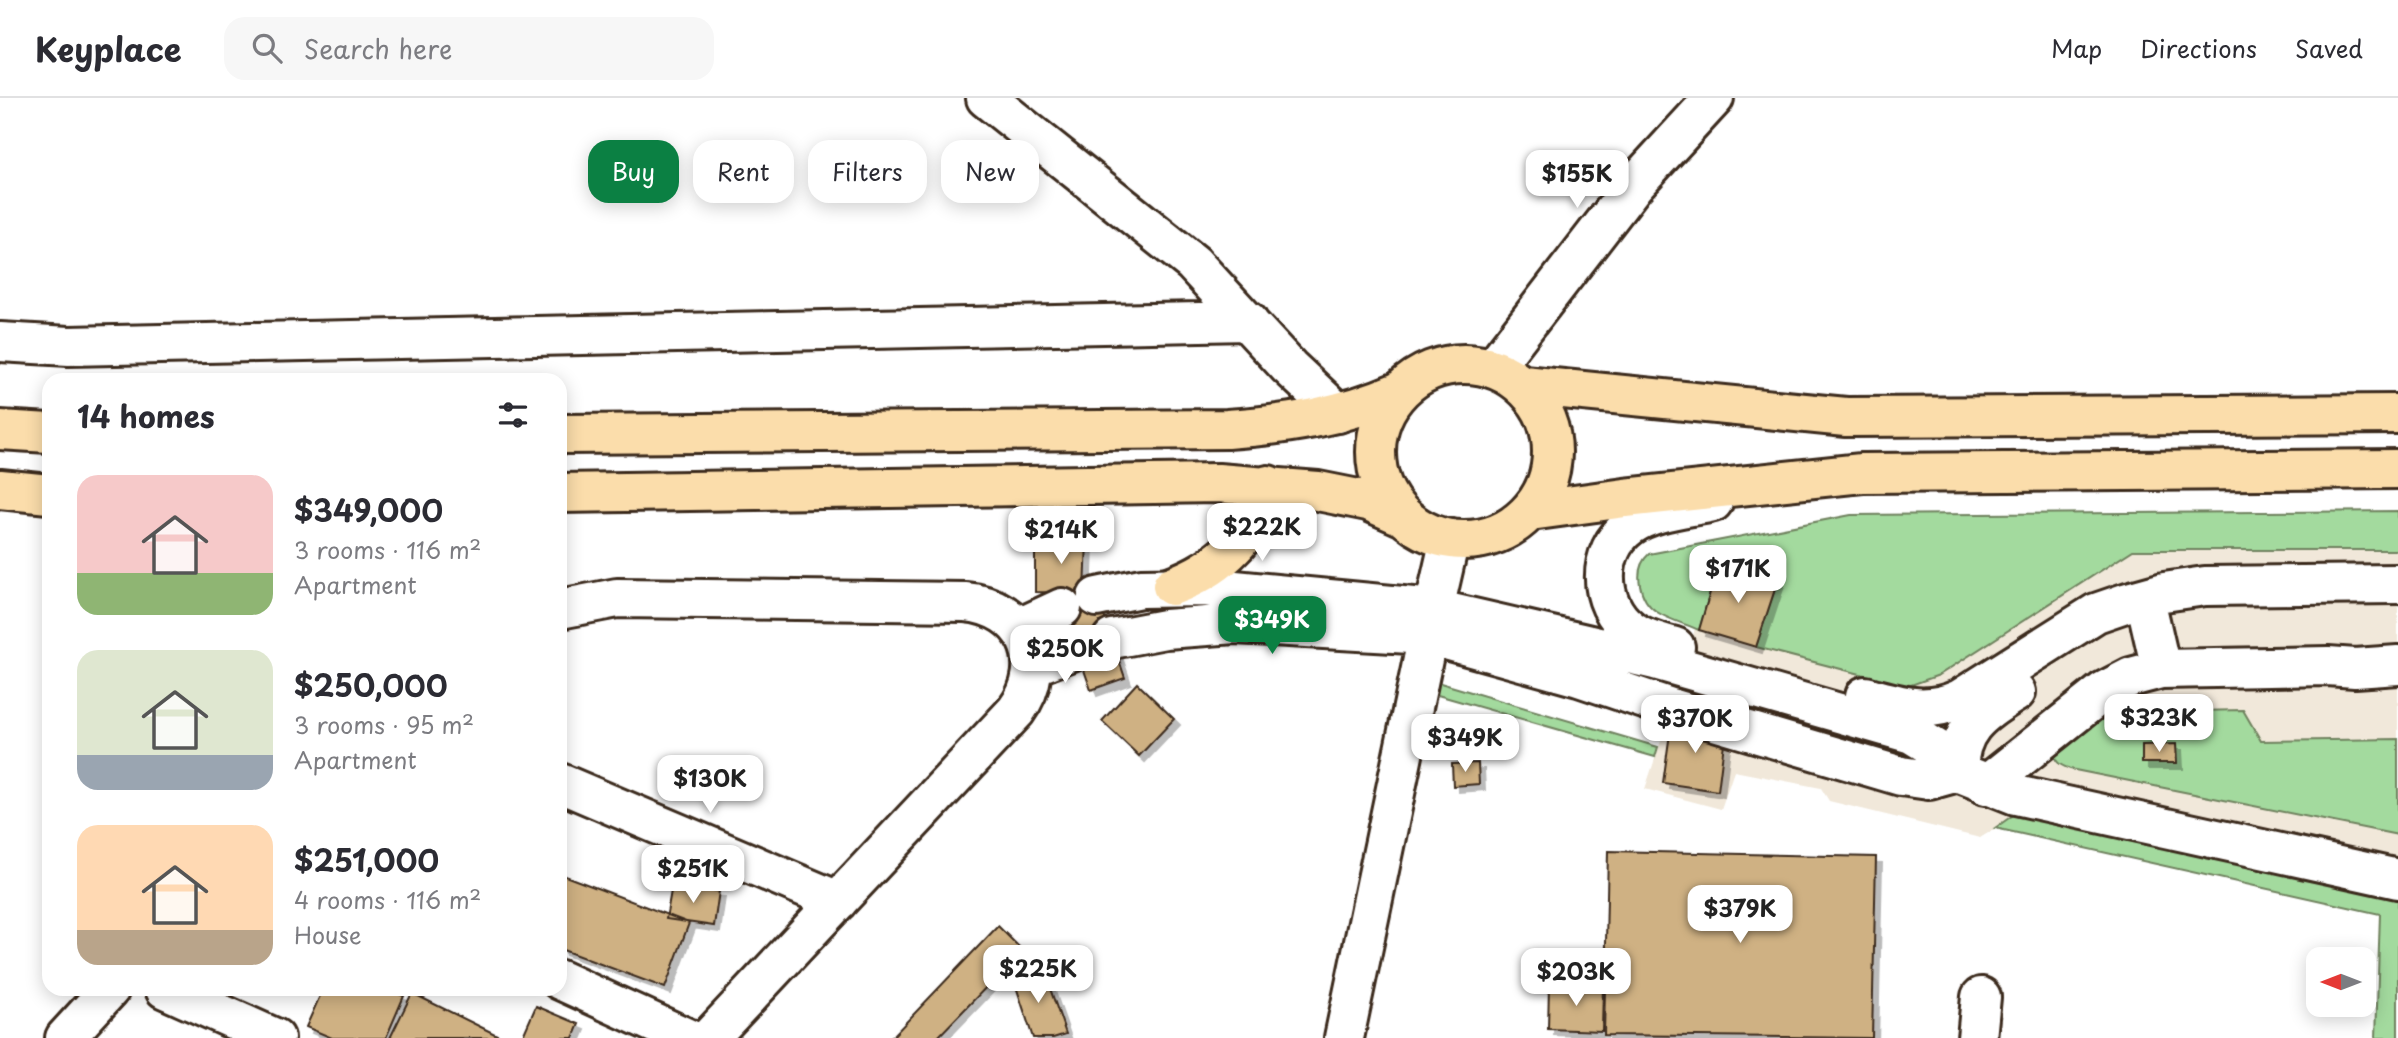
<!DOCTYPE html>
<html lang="en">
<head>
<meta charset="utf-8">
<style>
  :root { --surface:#fff; --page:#f7f7f7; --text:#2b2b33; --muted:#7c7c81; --line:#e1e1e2; --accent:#0b8043 }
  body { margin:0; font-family:"Playpen Sans",sans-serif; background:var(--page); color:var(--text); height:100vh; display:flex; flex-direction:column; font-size:26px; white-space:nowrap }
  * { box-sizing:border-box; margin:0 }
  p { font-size:23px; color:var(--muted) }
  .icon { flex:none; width:38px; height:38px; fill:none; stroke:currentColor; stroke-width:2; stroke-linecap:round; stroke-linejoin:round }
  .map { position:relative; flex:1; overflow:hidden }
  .panel { position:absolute; left:42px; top:275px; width:525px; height:623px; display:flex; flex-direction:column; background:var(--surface); border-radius:21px; box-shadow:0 4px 18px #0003 }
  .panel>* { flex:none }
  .hud { position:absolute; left:588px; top:42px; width:665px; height:63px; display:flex; gap:14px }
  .needle { width:46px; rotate:270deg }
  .tools { position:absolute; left:2306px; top:849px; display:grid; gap:14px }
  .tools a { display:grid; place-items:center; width:70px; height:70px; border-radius:14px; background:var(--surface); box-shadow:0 4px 18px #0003; font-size:35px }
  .price { position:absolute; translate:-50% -60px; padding:0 16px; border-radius:14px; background:#fff; color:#222; font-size:23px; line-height:46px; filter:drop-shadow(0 2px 4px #0008) }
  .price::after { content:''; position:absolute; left:50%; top:42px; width:21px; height:16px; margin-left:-10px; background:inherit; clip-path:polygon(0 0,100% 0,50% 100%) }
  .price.selected { background:var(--accent); color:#fff }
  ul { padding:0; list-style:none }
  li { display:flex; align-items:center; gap:21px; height:175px; padding:0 35px }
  li span { display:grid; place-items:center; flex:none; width:196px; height:140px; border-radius:21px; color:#555 }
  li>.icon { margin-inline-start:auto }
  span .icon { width:84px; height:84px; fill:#fffc; stroke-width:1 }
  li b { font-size:30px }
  h2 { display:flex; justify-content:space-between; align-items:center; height:84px; padding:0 35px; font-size:30px }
  .chip { padding:0 24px; border-radius:21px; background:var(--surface); box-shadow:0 4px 18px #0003; font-size:24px; line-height:63px }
  .chip.selected { background:var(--accent); color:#fff }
  header { display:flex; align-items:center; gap:42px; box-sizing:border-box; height:98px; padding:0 35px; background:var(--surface); border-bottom:2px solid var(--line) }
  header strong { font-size:33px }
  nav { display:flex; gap:38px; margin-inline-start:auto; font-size:24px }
  .search { width:490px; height:63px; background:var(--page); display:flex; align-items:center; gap:18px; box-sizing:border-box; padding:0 24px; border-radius:21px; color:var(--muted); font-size:26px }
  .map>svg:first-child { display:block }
</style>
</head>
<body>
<header>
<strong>Keyplace</strong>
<div class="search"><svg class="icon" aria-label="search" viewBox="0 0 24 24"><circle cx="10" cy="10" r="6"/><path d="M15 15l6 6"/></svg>Search here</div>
<nav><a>Map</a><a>Directions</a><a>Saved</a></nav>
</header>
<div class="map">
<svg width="2398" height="940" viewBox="0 0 2398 940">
  <defs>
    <filter id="shadow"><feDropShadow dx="6" dy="6" stdDeviation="0" flood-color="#0004"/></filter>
  </defs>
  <rect width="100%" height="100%" fill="#fff"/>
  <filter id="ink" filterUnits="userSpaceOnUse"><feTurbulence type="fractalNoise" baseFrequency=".0143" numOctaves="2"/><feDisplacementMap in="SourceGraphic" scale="14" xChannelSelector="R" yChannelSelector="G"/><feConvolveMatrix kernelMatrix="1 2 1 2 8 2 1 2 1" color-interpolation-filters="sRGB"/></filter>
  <g filter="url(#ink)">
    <path fill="#f1e8da" d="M2398,413V940H2376L2379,816L1996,730L1980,740L1829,703L1821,690L1734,673L1721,711L1645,691L1685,570L1695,530L1656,514L1649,456L1851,417Z"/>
    <path fill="#a3da9e" stroke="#6f825e" stroke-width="2" d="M2398,413V452H2133L1939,577L1911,587L1899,586L1756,549L1778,482L1718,467L1699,532C1686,526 1669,522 1657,514C1639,502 1632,471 1649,456L1851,417Z
      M1437,584L1658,649L1655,659L1434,596Z
      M2243,612L2261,643L2398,641V737L2070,671C2059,667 2055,664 2053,653L2102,615Z
      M2016,715L2372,789V796L2398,802V940H2376L2380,816L1995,730Z"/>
    <path fill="#cfb183" stroke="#3b2a1e" stroke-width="2" filter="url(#shadow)" d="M1035,441L1087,442L1085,495L1035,494Z
      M1718,467L1778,482L1756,549L1699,532Z
      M1096,494L1125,580L1091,592L1061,506Z
      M1137,585L1174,621L1139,658L1102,623Z
      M1672,621L1726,629L1718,693L1663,685Z
      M2176,646L2177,665H2142V647Z
      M1478,665L1479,686L1453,688L1452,666Z
      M1608,753L1876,759L1872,940L1604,937Z
      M560,776L689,825L665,890L560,851Z
      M672,787L719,793L714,828L666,821Z
      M998,828L1022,852L937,940H891Z
      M1024,865L1030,884L1046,879L1066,936L1053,940H1033L1010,870Z
      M1549,887L1603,888L1602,933L1548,931Z
      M323,891H387L404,898L386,940H332L306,929Z
      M412,895L503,940H390Z
      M536,908L579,926L573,940H522Z"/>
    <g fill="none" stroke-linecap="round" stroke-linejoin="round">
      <defs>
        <path id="minor" d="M986,0L1193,165L1289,269L1338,315
          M0,244L69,248L1248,223
          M1493,270L1634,87L1714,0
          M1097,499L1141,490L1204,489L1434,511L1655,562L1912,636L1938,652L1958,674L2016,697L2398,781
          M2145,501L2161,571
          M560,511L617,500L965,504C1025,509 1052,564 1016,613L709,940
          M1019,530L1062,510
          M1112,541L1165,531L1235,526L1428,537L1579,579L1671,610L1901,678L1929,682L1958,674
          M1675,549C1660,545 1641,540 1630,531C1597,506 1596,453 1630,428C1652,412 1687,410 1713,404
          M1033,568L1077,551
          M1865,598C1900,607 1925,617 1960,601L2096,515L2128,504L2164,494L2205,488L2398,486
          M1958,674C1958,629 1982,616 2016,594
          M560,685L838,803
          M1986,687L2104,593L2131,579L2161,571L2328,568L2355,570L2398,567
          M560,882L687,940
          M165,891L275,940
          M65,940L110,891
          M1344,940L1428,537L1450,441
          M1977,940L1981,899"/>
        <path id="highway" d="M1376 354a88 88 0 1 1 176 0a88 88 0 1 1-176 0Z
          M1523,287L1846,319L2398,316
          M0,332L49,335
          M560,336L1227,331C1286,327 1343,318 1398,294
          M0,391L49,396
          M560,395L1218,385L1318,393L1368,403L1404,419
          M1530,413L1625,400L1862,375L2398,371
          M1172,488C1221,470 1254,438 1268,387"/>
      </defs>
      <use href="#minor" stroke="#3b2a1e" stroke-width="44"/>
      <use href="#highway" stroke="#3b2a1e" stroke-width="44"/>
      <use href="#minor" stroke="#fff" stroke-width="38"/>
      <use href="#highway" stroke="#fbddab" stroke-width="38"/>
    </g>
  </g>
</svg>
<div class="tools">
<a><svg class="needle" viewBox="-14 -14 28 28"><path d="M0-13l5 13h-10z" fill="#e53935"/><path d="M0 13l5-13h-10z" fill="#7c7c81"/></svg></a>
</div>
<b class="price" style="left:1577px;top:112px">$155K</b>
<b class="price" style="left:1262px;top:465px">$222K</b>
<b class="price" style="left:1061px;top:468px">$214K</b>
<b class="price" style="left:1738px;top:507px">$171K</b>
<b class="price selected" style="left:1272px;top:558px">$349K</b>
<b class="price" style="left:1065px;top:587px">$250K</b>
<b class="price" style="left:2159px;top:656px">$323K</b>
<b class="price" style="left:1695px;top:657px">$370K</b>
<b class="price" style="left:1465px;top:676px">$349K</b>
<b class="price" style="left:710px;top:717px">$130K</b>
<b class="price" style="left:693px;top:807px">$251K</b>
<b class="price" style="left:1740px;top:847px">$379K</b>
<b class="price" style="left:1038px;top:907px">$225K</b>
<b class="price" style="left:1576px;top:910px">$203K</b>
<div class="hud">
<a class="chip selected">Buy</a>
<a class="chip">Rent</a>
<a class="chip">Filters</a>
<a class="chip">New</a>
</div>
<section class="panel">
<h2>14 homes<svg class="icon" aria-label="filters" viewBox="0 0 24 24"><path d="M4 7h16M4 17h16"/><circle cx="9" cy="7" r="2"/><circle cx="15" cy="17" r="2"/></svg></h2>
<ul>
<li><span style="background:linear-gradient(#f6c9c9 70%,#8fb573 0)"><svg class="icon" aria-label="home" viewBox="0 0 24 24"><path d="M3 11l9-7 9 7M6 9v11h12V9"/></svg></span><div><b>$349,000</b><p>3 rooms · 116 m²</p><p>Apartment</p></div></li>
<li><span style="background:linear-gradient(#dfe7d0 75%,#9aa5b1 0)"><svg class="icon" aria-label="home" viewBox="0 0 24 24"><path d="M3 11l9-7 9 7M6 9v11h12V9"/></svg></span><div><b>$250,000</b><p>3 rooms · 95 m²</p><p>Apartment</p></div></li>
<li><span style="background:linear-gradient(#ffd9b3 75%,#b9a48a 0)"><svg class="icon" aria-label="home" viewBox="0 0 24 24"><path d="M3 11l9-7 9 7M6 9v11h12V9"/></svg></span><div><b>$251,000</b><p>4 rooms · 116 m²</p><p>House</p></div></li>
</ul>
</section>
</div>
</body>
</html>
